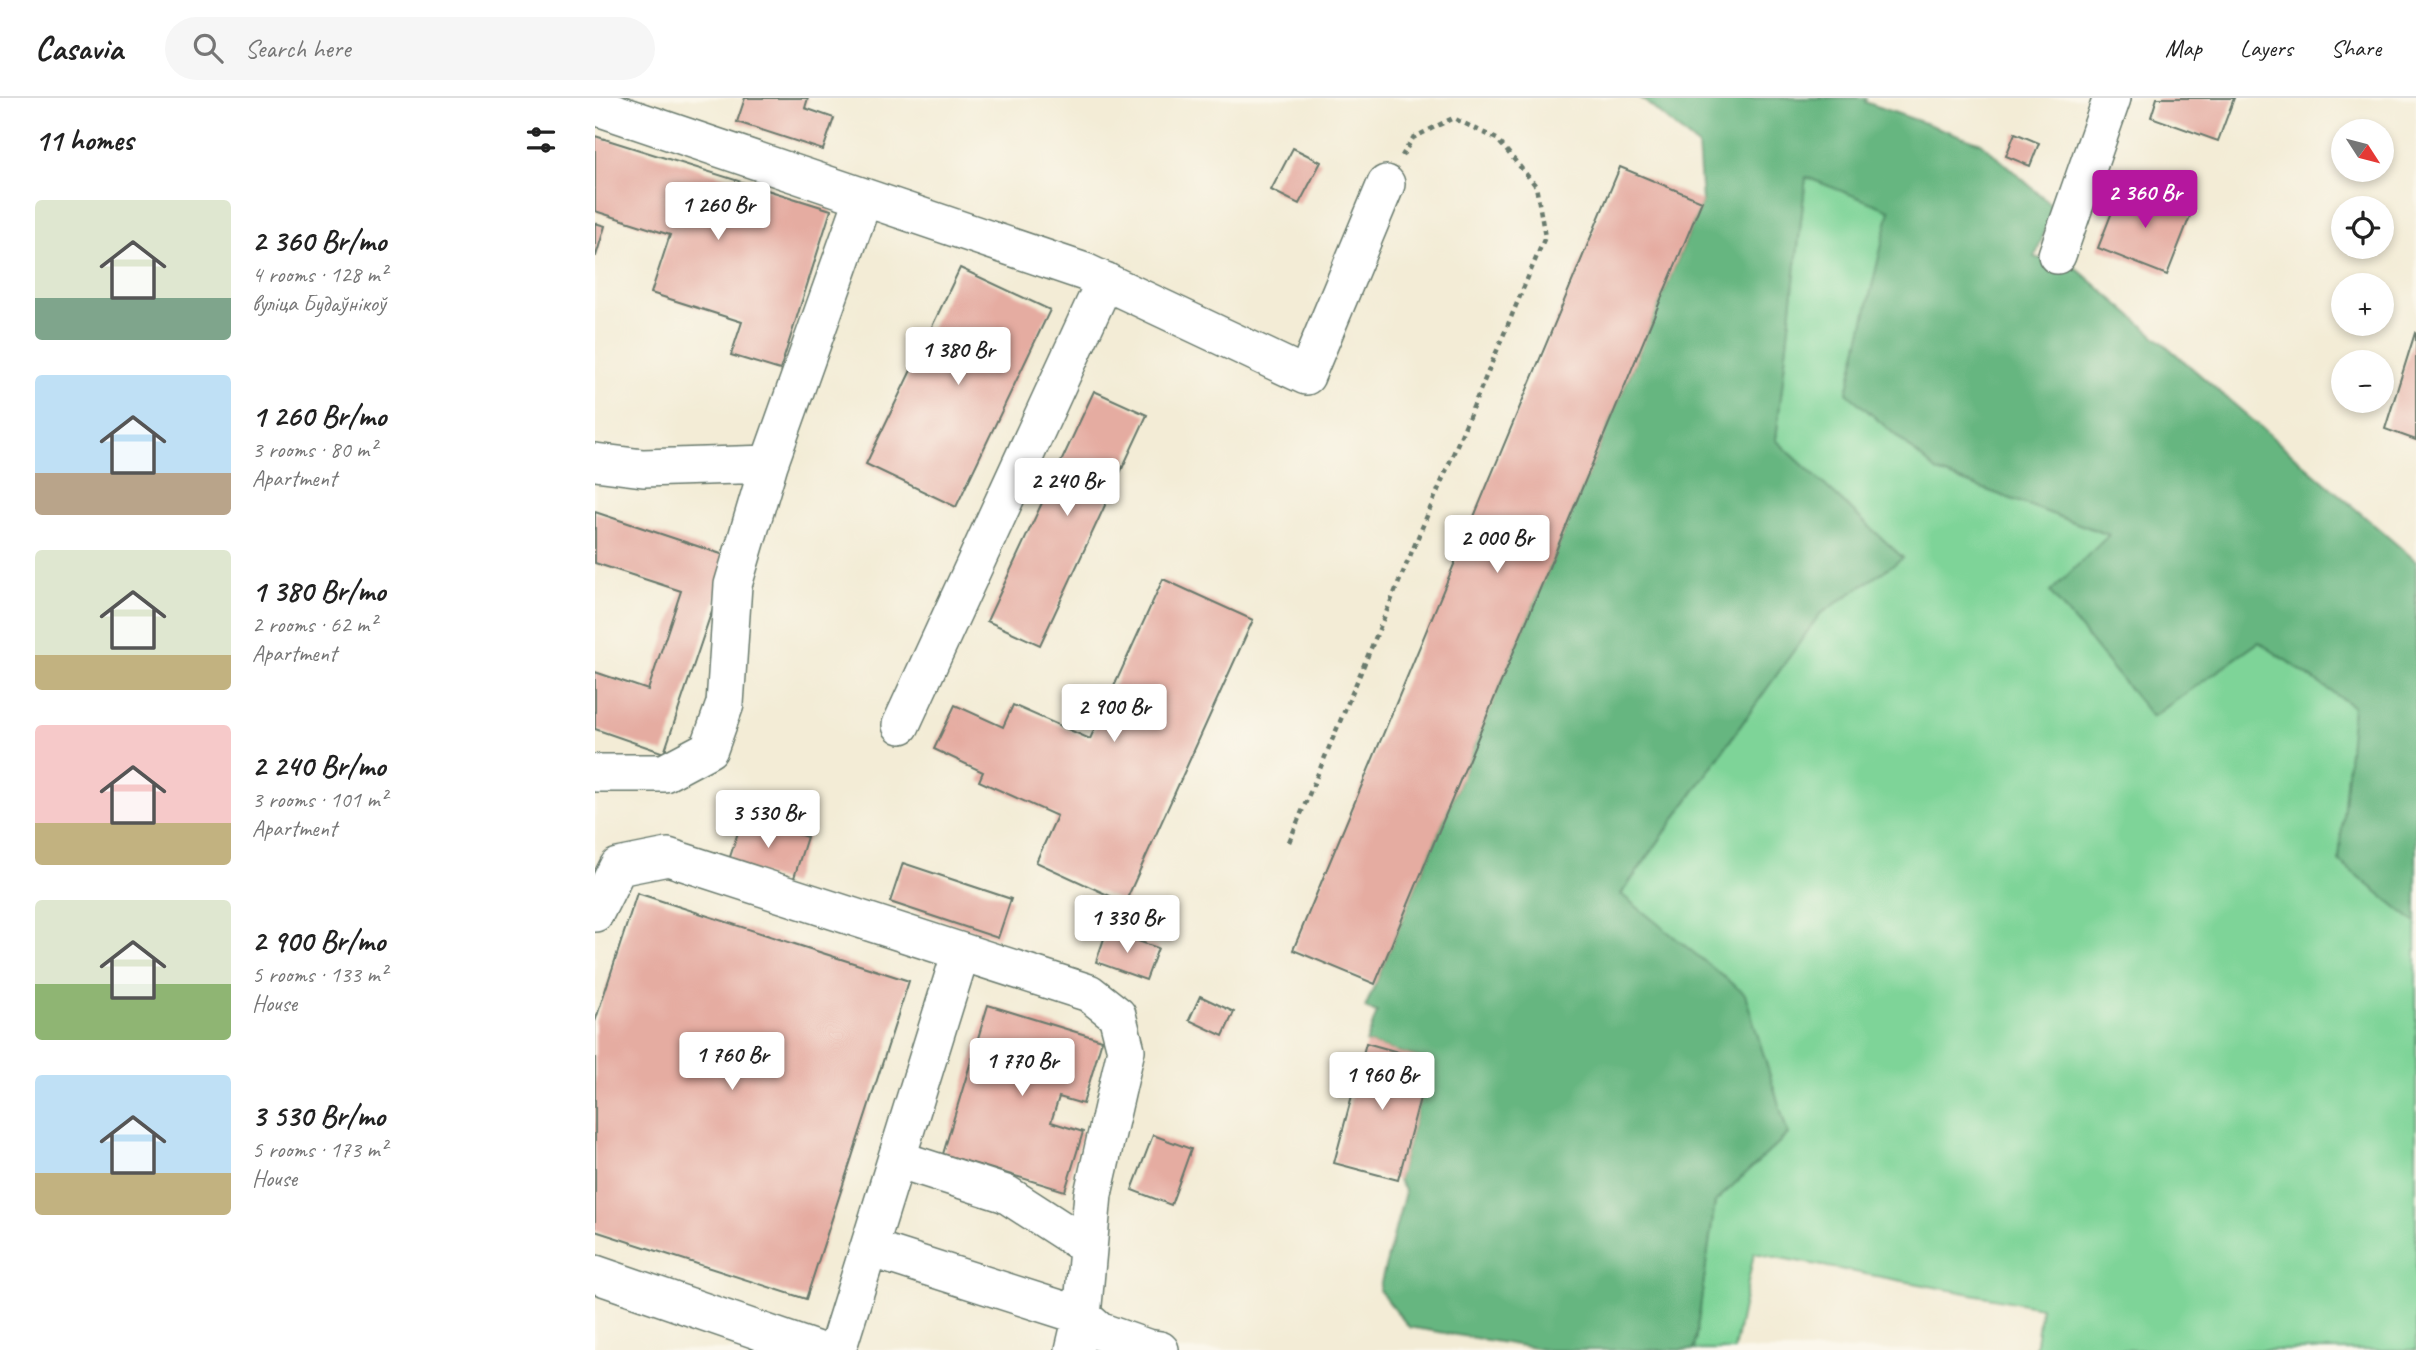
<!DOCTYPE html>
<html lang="en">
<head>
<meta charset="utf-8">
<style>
  :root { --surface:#fff; --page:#f6f6f6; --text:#222; --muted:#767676; --line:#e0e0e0; --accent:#b5179e }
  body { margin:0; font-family:Caveat,sans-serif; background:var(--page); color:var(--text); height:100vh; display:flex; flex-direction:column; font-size:26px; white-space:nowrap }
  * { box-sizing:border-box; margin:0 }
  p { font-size:23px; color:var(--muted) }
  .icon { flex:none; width:38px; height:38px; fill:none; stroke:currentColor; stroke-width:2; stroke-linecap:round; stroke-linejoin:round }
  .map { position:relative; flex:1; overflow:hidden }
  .side { display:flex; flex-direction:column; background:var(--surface); width:595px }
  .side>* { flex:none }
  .needle { width:46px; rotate:126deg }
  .buttons { position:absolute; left:1736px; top:21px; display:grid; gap:14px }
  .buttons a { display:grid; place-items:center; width:63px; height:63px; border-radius:50%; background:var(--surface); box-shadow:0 4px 10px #0003; font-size:35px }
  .price { position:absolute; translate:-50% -60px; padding:0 16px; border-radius:7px; background:#fff; color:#222; font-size:23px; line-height:46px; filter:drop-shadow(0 2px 4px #0008) }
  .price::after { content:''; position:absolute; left:50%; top:42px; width:21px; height:16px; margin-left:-10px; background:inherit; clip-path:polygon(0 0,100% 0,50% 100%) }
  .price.active { background:var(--accent); color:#fff }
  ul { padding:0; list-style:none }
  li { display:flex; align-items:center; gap:21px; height:175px; padding:0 35px }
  li span { display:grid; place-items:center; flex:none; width:196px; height:140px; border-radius:7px; color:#555 }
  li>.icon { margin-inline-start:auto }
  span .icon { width:84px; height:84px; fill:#fffc; stroke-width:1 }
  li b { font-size:30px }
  h2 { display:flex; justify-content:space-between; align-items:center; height:84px; padding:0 35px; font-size:30px }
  header { display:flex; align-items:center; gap:42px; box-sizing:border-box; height:98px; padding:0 35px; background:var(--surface); border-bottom:2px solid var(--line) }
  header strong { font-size:33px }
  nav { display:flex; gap:38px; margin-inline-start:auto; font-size:24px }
  .search { width:490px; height:63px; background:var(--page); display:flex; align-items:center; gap:18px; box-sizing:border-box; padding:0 24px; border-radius:38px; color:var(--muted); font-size:26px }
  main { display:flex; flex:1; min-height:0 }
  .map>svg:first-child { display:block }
</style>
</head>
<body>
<header>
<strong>Casavia</strong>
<div class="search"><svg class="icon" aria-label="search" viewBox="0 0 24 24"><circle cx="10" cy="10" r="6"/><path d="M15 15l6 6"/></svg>Search here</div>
<nav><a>Map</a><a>Layers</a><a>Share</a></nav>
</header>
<main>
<section class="side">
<h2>11 homes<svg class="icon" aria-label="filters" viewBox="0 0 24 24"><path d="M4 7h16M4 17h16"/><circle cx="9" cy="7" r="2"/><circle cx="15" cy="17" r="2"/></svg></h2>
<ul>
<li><span style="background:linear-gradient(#dfe7d0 70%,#7fa58c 0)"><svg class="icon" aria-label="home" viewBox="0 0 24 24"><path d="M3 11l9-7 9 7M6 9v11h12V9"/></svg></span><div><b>2 360 Br/mo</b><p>4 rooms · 128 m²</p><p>вуліца Будаўнікоў</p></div></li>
<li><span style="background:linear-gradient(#bfe0f5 70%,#b9a48a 0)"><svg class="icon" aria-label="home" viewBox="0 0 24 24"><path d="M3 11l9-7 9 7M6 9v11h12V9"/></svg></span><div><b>1 260 Br/mo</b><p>3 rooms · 80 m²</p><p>Apartment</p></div></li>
<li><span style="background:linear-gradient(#dfe7d0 75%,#c2b280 0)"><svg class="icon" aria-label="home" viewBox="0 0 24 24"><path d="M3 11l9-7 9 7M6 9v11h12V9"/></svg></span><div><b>1 380 Br/mo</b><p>2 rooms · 62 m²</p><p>Apartment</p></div></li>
<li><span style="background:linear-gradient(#f6c9c9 70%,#c2b280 0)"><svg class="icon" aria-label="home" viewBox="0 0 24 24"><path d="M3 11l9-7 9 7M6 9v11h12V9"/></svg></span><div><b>2 240 Br/mo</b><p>3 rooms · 101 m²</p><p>Apartment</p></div></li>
<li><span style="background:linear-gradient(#dfe7d0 60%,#8fb573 0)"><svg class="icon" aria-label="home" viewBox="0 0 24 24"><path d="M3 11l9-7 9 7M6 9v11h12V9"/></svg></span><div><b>2 900 Br/mo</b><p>5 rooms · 133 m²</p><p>House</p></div></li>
<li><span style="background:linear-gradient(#bfe0f5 70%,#c2b280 0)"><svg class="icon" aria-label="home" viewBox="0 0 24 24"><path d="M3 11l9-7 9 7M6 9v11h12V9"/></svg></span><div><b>3 530 Br/mo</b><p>5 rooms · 173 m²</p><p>House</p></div></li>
</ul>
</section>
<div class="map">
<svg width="1821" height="1252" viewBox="0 0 1821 1252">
  <rect width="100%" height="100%" fill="#fbf7ec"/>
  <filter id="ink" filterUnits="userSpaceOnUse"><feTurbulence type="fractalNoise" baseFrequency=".0143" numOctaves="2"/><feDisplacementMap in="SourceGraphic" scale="14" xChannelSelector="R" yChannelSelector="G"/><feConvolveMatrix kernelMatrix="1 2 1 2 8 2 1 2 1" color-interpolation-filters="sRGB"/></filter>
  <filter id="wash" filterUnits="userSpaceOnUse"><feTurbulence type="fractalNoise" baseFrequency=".00686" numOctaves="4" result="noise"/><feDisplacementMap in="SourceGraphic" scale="28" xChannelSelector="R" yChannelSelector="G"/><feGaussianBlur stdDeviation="1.57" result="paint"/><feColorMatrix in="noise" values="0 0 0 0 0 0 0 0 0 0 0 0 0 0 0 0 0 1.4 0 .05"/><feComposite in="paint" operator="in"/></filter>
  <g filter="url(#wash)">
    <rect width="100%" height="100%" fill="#f3ecd6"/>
    <path fill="#7ed498" stroke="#4e8866" stroke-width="2" d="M1211,79L1296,111L1252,295L1343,374L1514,437L1557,619L1664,544L1759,609L1744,763L1821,825V1252H1440L1446,1209L1159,1155L1139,1252H1099L1120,1104L1193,1036L1026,797L1224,517L1308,460L1181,342Z"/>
    <path fill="#66b680" stroke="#427a5a" stroke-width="2" d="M1046,0H1271L1270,4L1386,45L1459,109L1440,159L1481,170L1821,463V825L1744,763L1758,608L1664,544L1557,619L1455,494L1514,437L1343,374L1252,295L1295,112L1211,79L1181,342L1308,460L1224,517L1026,796L1150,896L1193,1036L1120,1104L1099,1252H952L814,1229L784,1192L810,1094L803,1082L835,963L771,945L782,914L770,910L1107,103L1103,48Z"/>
    <g id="blocks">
      <path fill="#e5aca1" d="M150,0H213L210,10L239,20L228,52L142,24Z
        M1562,0H1639L1623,43L1556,19Z
        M1420,35L1444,45L1435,68L1411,58Z
        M0,38L236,112L185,272L136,257L147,224L56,195L75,137L0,113Z
        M698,50L726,64L704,106L676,92Z
        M1025,69L1107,103L780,886L698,852Z
        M1528,86L1597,113L1572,177L1503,150Z
        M0,125L10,128L1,158H0Z
        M365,170L455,212L361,409L271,366Z
        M1820,235L1821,236V342L1790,331Z
        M499,293L552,317L445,547L392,523Z
        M0,414L135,459L69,655L0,631V574L53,592L86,493L0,465Z
        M568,481L658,522L530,805L441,764L462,718L384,683L388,674L339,651L360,607L408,629L418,607L495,641Z
        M148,719L212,739L197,786L133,765Z
        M308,765L416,801L403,840L295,804Z
        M42,795L314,883L211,1201L0,1133V924Z
        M512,832L563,850L551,882L501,864Z
        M605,898L639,914L628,938L594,922Z
        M393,907L507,942L488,1006L464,999L456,1024L488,1034L470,1093L348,1056Z
        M771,945L835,963L803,1082L739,1065Z
        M558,1037L596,1051L576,1107L537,1092Z"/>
    </g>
  </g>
  <g filter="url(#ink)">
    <use href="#blocks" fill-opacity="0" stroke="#697a6d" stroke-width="2"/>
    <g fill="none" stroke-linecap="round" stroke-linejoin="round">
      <defs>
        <path id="minor" d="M0,8L490,174L711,278L791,86
          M1462,157L1517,0
          M0,364L48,370L174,366L269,99
          M306,627L510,183
          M0,675H69L114,651L130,606L138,487L174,366
          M0,815L23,769L73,759L494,895L522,917L531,952L498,1096L487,1218L479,1252
          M302,1061L411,1096L493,1149
          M274,1150L487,1218L504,1233L552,1250L565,1252
          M0,1176L220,1252
          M242,1252L366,854"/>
      </defs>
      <use href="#minor" stroke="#697a6d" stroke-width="40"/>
      <path stroke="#697a6d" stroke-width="4.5" stroke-dasharray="5 5" stroke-linecap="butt" d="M694,744L950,139L941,88L902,41L858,20L818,40L807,58"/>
      <use href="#minor" stroke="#fff" stroke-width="37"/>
    </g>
  </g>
</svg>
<div class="buttons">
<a><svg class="needle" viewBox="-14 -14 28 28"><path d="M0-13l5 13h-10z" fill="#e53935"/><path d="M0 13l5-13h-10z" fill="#767676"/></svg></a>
<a><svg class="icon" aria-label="locate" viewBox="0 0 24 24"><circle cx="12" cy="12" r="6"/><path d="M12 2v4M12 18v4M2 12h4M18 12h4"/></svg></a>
<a>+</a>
<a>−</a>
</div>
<b class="price active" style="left:1550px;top:132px">2 360 Br</b>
<b class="price" style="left:123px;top:144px">1 260 Br</b>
<b class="price" style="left:363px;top:289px">1 380 Br</b>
<b class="price" style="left:472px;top:420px">2 240 Br</b>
<b class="price" style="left:902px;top:477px">2 000 Br</b>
<b class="price" style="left:519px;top:646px">2 900 Br</b>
<b class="price" style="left:173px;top:752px">3 530 Br</b>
<b class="price" style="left:532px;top:857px">1 330 Br</b>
<b class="price" style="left:137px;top:994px">1 760 Br</b>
<b class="price" style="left:427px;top:1000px">1 770 Br</b>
<b class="price" style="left:787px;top:1014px">1 960 Br</b>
</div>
</main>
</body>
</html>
